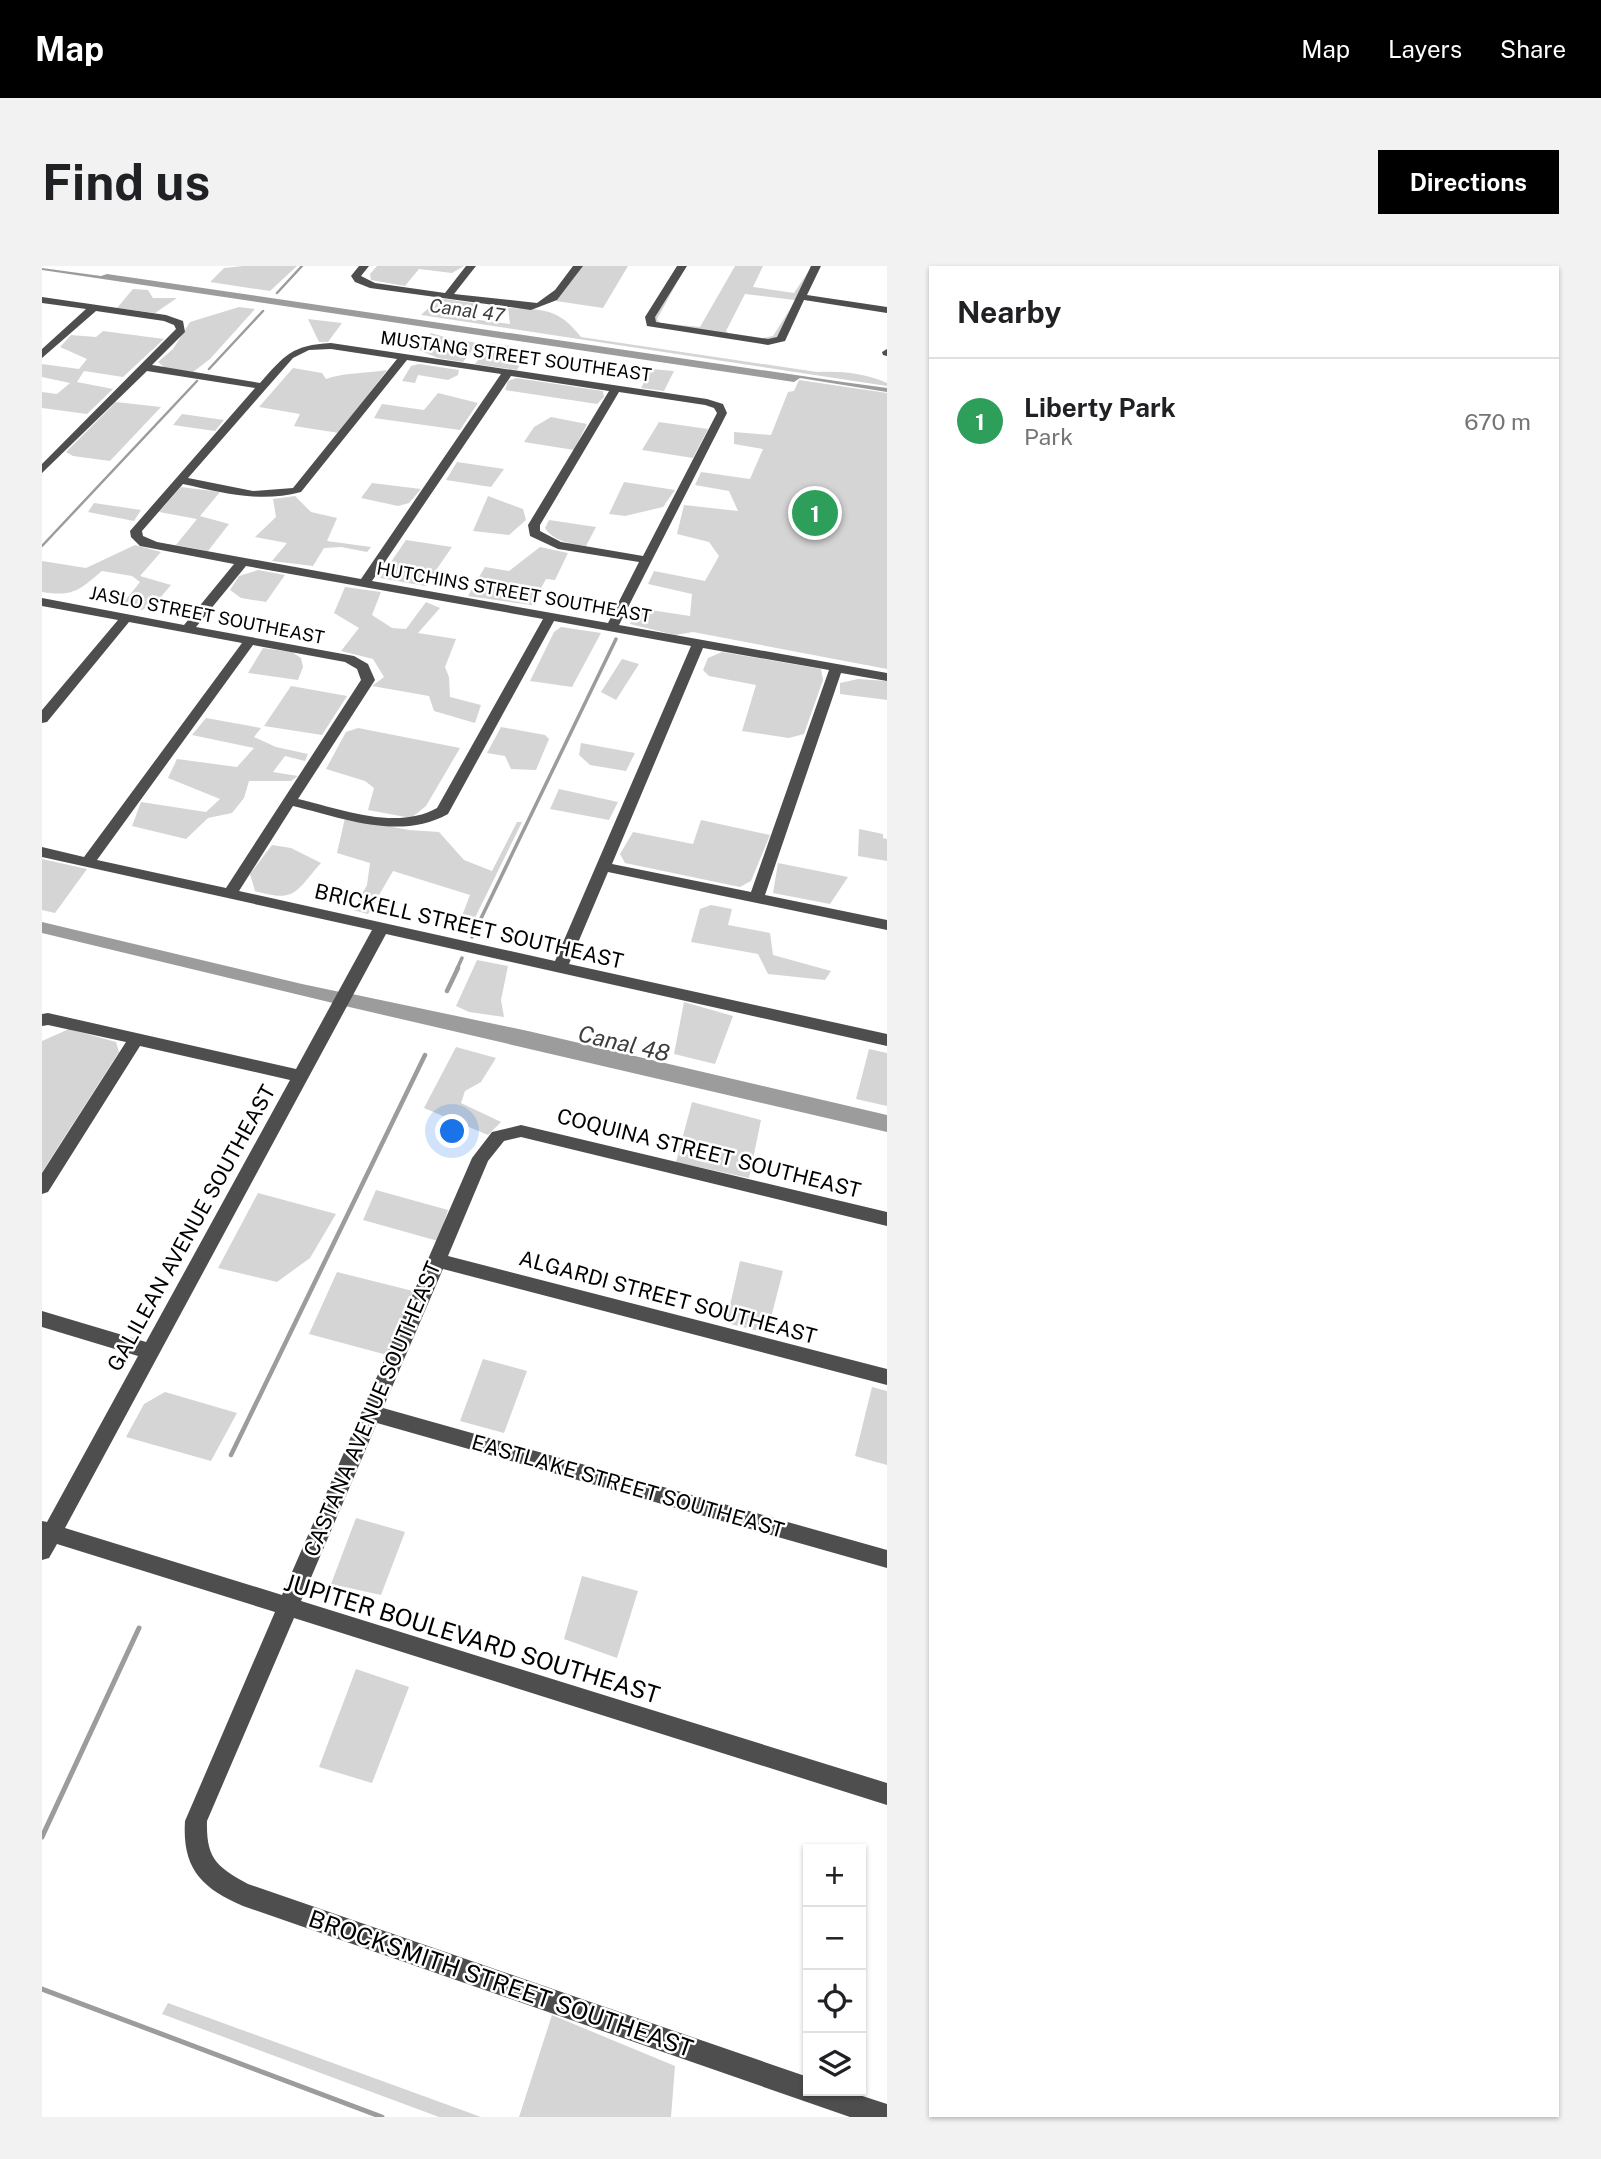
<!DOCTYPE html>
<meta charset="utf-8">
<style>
:root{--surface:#fff;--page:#f2f2f2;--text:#202124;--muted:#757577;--line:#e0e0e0;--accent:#000}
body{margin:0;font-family:"Public Sans",sans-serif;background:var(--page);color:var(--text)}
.controls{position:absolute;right:21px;bottom:21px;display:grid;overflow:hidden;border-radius:0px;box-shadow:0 2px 5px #0004}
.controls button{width:63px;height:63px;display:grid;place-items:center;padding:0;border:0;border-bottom:2px solid var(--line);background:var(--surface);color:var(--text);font:35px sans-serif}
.you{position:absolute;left:411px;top:866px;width:24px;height:24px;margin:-18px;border:5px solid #fff;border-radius:50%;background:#1a73e8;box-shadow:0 0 0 10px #1a73e833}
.badge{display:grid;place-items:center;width:46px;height:46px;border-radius:50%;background:var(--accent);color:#fff;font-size:23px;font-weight:700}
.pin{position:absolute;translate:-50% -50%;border:4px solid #fff;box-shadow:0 2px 7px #0006}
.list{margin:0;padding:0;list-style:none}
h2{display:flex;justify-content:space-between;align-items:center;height:91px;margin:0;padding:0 28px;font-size:30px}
h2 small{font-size:23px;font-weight:400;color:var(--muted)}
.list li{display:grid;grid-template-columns:46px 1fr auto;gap:21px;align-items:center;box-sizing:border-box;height:126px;padding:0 28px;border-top:2px solid var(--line)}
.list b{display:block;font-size:26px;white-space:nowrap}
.list p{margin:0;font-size:23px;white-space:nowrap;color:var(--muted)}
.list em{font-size:23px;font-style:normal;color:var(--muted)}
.icon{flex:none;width:38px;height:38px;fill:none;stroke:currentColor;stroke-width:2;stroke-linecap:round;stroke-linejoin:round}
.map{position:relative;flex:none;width:845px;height:1851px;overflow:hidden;border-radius:0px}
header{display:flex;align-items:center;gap:42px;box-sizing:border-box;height:98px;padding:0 35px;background:var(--accent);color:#fff}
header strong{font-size:33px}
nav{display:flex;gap:38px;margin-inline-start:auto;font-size:24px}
.intro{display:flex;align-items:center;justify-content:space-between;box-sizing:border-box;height:168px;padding:0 42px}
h1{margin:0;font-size:49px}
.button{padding:18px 32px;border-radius:0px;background:var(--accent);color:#fff;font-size:24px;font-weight:700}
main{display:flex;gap:42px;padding:0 42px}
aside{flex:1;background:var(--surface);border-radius:0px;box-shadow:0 2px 5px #0004}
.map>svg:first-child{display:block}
.green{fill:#d5d5d5}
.water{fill:#9c9c9c}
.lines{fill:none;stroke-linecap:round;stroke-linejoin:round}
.stream-far3{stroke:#9c9c9c;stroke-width:2.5}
.stream-far2{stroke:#9c9c9c;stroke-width:3.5}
.stream-far1{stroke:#9c9c9c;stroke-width:4.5}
.stream{stroke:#9c9c9c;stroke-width:5}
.minor{fill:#4e4e4e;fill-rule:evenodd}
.labels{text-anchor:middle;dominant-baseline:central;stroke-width:5;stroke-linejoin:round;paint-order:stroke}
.far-street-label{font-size:18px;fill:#000;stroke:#fff}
.far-water-label{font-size:19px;font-style:italic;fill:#3d3d3d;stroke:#fff}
.street-label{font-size:21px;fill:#000;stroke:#fff}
.water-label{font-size:23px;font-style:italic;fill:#3d3d3d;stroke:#fff}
.near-street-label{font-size:24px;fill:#000;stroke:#fff}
</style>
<header>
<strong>Map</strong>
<nav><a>Map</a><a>Layers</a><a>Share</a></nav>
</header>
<div class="intro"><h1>Find us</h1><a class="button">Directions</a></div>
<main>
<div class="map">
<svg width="845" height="1851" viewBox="0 0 845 1851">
<rect width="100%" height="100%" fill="#fff"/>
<!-- green -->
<path class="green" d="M 201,0 L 255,0 L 228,25 L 168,16 L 182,2 Z
M 335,0 L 422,0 L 410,7 L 377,3 L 363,20 L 329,14 L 328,8 Z
M 540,0 L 586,0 L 561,42 L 514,35 Z
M 644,0 L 615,53 L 618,57 L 658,61 L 693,0 L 721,0 L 711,21 L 752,27 L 770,0 L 753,34 L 703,28 L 684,65 L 686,67 L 721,72 L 731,70 L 750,40 L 735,71 L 725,74 L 613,57 L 612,51 Z
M 91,23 L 106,24 L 111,32 L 135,32 L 113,47 L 75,42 Z
M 397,32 L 437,38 L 430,53 L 468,58 L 466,42 C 502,44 515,41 539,71 L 775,106 C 800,105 823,107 845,117 L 845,120 L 379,49 Z
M 197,41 L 213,43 L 168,93 L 151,106 L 123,102 L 116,96 L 131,83 L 148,56 Z
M 266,53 L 300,57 L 286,76 L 277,76 Z
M 61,65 L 122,73 L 81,111 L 42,105 L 35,116 L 71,123 L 45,148 L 0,142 L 0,126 L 15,128 L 28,117 L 0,111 L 0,98 L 37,103 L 45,93 L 18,81 L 29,69 L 54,71 Z
M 389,67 L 406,72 L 411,78 L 419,74 L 435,77 L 421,96 L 396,92 L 377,84 Z
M 449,77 L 486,83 L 475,104 L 433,98 Z
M 377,98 L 417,104 L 416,109 L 406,114 L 376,109 L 373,117 L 360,115 L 369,100 Z
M 251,102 L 280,107 L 284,113 C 299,107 328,107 345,104 L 297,167 L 252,160 L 258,148 L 217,141 Z
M 609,103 L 632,105 L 622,125 L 599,122 Z
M 474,112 L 561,125 L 562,131 L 555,138 L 463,124 L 466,115 Z
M 757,114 L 845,127 L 845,403 L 651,366 L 633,369 L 588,358 L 595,342 L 648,350 L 650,328 L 606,318 L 612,305 L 663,315 L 677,290 L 667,276 L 635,268 L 642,239 L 696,245 L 687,225 L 653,219 L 659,206 L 708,213 L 721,183 L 692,178 L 692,166 L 729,169 L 746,126 L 752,125 Z
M 396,127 L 436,137 L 418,164 L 332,152 L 340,138 L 382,144 Z
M 74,136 L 119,141 L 68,195 L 31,190 L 24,186 Z
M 140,148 L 182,154 L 173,165 L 131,159 Z
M 509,151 L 545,158 L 532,184 L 482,176 L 492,161 Z
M 617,156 L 666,163 L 651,192 L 600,184 Z
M 415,196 L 462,203 L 449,221 L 404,214 Z
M 582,216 L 633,224 L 621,241 L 583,250 L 567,248 Z
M 330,217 L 379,223 L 367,237 L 356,240 L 319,232 Z
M 139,221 L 178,226 L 158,250 L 187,258 L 166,285 L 134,279 L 155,253 L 117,246 Z
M 253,230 L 269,246 L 295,252 L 285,275 L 329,281 L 325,286 L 299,281 L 282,282 L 271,300 L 230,295 L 245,277 L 213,271 L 234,251 L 231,233 Z
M 446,230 L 481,243 L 484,254 L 467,269 L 431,265 Z
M 52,237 L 99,244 L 92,255 L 46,246 Z
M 507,254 L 554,261 L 544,280 C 529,278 511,275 503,262 Z
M 364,274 L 410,281 L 383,320 L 338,312 Z
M 93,279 L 119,286 L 98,310 L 129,319 L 118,332 L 100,344 L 78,341 L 98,316 L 90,310 L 60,305 C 37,324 32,331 0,326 L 0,295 L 44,302 Z
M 498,281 L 526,287 L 513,314 L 504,313 L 490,339 L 426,330 L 443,301 L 467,305 Z
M 216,304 L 243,309 L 224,336 L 199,332 L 188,324 L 197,310 Z
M 303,321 L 339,326 L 330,349 L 350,362 L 364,363 L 384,336 L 398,342 L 376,367 L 414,373 L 403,401 L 407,411 L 408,431 L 439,439 L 433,457 L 392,445 L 387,430 L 330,420 L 342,411 L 331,393 L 299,385 L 317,362 L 292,347 Z
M 519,361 L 559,367 L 530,421 L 488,415 L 512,366 Z
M 221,382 L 250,386 L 259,392 L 261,401 L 256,414 L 206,407 Z
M 680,386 L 779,403 L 781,414 L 762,468 L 747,472 L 700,465 L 714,419 L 667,410 L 661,404 L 666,392 Z
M 580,393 L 597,398 L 574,434 L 559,426 Z
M 816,413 L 845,415 L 845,434 L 798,428 L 798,417 Z
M 249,420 L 305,430 L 280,469 L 222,460 Z
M 164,452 L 219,462 L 212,471 L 234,481 L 266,488 L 263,495 L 243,490 L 231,506 L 256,510 L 249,515 L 207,515 L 202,532 L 190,547 L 166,552 L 144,573 L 90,560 L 99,536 L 164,546 L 178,533 L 126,512 L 135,493 L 195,501 L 212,482 L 150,469 Z
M 459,461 L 503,469 L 507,473 L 494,504 L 469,503 L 463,490 L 445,487 Z
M 316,462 L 418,482 L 384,540 L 369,552 L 326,544 L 332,522 L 323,515 L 284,503 L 304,466 Z
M 539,477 L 593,487 L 584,505 L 548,499 L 537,489 Z
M 517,523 L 576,536 L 567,554 L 508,543 Z
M 303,552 L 367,564 L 397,566 L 422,594 L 450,605 L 475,556 L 480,556 L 427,664 L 415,663 L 428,629 L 351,605 L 326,648 L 311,644 L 325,619 L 328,597 L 295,587 Z
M 659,554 L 728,569 L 709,615 L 698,621 L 583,597 L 578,588 L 591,566 L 651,578 Z
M 817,563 L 841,568 L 841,572 L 845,573 L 845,595 L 816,590 Z
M 230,579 L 249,582 L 279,597 C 253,626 254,637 213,625 L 208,608 Z
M 0,593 L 45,603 L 13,647 L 0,644 Z
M 736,597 L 806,611 L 788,638 L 731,627 Z
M 669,639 L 690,643 L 686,659 L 728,667 L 731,689 L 789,705 L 783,714 L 726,708 L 716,688 L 649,676 L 658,643 Z
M 435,694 L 466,700 L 459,734 L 462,751 L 427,746 L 414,740 Z
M 642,736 L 691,750 L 673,798 L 632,788 Z
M 27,763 L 74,776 L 77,786 L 0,906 L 0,775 Z
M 414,781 L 454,792 L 439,816 L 423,825 L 419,837 L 459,856 L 446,869 L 382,842 Z
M 827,783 L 845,787 L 845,840 L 814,833 Z
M 650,836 L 719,854 L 707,912 L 634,896 Z
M 334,924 L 406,944 L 396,975 L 321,954 Z
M 216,927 L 294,948 L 268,992 L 235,1016 L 176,1002 Z
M 698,995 L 741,1005 L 725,1067 L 684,1057 Z
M 295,1006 L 371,1025 L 345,1089 L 267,1068 Z
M 441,1093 L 485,1105 L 462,1167 L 418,1155 Z
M 830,1121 L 845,1125 L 845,1199 L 813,1190 Z
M 123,1126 L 195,1147 L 169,1195 L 84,1171 L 102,1138 Z
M 314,1252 L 363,1266 L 339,1329 L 289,1318 Z
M 540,1310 L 596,1325 L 575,1392 L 522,1373 Z
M 314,1403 L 367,1421 L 330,1517 L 277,1501 Z
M 126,1737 L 439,1851 L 397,1851 L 120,1748 Z
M 510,1749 L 633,1800 L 629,1851 L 477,1851 Z"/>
<!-- water -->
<path class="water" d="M 0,2 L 59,10 L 65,8 L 801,116 L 845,122 L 845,126 L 758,112 L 752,116 L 0,4 Z
M 0,656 L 260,718 L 298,726 L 291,737 L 0,667 Z
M 310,728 L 486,765 L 845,849 L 845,866 L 303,740 Z"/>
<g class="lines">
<!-- stream-far3 -->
<path class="stream-far3" d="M 235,27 L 260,0
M 167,103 L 221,45
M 0,280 L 155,115"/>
<!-- stream-far2 -->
<path class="stream-far2" d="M 430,671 L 574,373
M 415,703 L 420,692"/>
<!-- stream-far1 -->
<path class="stream-far1" d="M 405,725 L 416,702
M 189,1189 L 383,789"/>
<!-- stream -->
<path class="stream" d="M 0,1571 L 97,1362
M 0,1723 L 340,1851"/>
<!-- minor -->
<path class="minor" d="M 317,0 L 327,0 L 319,10 L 333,17 L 403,27 L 424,0 L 434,0 L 412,28 L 495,37 L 513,24 L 531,0 L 541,0 L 515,34 L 489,44 L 328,22 L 313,16 L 309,10 Z
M 635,0 L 645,0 L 613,51 L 614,56 L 726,73 L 735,71 L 769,0 L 779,0 L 765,29 L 845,41 L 845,47 L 762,34 L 743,75 L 726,79 L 605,60 L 603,51 Z
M 0,31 L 124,49 L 141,55 L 143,66 L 110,99 L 218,117 C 243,89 250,79 289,77 L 665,133 L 681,138 L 685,147 L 577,359 L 845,407 L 845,415 L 799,407 L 723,629 L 845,654 L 845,664 L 566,606 L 527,698 L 845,768 L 845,780 L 344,668 L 23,1262 L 240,1329 L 430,892 L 450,866 L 479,859 L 845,946 L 845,960 L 479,871 L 462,875 L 446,895 L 406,990 L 845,1103 L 845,1119 L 401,1003 L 341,1142 L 845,1284 L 845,1302 L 335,1157 L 259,1335 L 845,1517 L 845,1539 L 252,1352 L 165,1555 C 164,1593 175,1601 206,1618 L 766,1811 L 766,1825 L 805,1825 L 845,1838 L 845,1851 L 808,1851 L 201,1640 C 159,1622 140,1602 143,1555 L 233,1346 L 15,1278 L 7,1292 L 0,1294 L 0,1255 L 5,1256 L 96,1090 L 0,1061 L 0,1045 L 104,1076 L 248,814 L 98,780 L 6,926 L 0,928 L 0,907 L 84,776 L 6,759 L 0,760 L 0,748 L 6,747 L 254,803 L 330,664 L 0,591 L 0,581 L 42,591 L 200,377 L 87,356 L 5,456 L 0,457 L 0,444 L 76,354 L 0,340 L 0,332 L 142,359 L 192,298 L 98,280 L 89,271 L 88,265 L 213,122 L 105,105 L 0,207 L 0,198 L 134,63 L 132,59 L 122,55 L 54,45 L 0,92 L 0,83 L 44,43 L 0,37 ZM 289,83 L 355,93 L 251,222 L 211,225 L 146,212 L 251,92 L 267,84 ZM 365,94 L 459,108 L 319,313 L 115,276 L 101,270 L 100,265 L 141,218 C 182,227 218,237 259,226 ZM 469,110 L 567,125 L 486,259 L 488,270 L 516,283 L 597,296 L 566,357 L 330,315 ZM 577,126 L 663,139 L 672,142 L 675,147 L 601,290 L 519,276 L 498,265 L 498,259 ZM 204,300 L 501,353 L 395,542 C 354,565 299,543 256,533 L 333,414 L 326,398 L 312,390 L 154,361 ZM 512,355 L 649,380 L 513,695 L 197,625 L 251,540 C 301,552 358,575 406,548 ZM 211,379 L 303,396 L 315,403 L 319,414 L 184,622 L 55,594 ZM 661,382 L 787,404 L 709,626 L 570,598 Z
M 845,83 L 845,90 L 841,89 L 840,86 Z"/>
</g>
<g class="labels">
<!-- far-street labels -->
<g class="far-street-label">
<text transform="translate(474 90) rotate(8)">MUSTANG STREET SOUTHEAST</text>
<text transform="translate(472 326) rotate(10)">HUTCHINS STREET SOUTHEAST</text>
<text transform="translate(165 349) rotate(11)">JASLO STREET SOUTHEAST</text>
</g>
<!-- far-water labels -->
<g class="far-water-label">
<text transform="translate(425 44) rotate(8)">Canal 47</text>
</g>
<!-- street labels -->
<g class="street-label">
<text transform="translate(427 660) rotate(13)">BRICKELL STREET SOUTHEAST</text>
<text transform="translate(667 887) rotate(14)">COQUINA STREET SOUTHEAST</text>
<text transform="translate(149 962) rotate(-61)">GALILEAN AVENUE SOUTHEAST</text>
<text transform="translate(626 1031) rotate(15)">ALGARDI STREET SOUTHEAST</text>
<text transform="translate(330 1143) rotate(-67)">CASTANA AVENUE SOUTHEAST</text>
<text transform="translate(586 1220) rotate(16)">EASTLAKE STREET SOUTHEAST</text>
</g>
<!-- water labels -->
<g class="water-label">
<text transform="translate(582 777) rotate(13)">Canal 48</text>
</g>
<!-- near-street labels -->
<g class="near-street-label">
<text transform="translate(430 1372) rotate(17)">JUPITER BOULEVARD SOUTHEAST</text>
<text transform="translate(459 1717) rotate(19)">BROCKSMITH STREET SOUTHEAST</text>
</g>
</g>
</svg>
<div class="controls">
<button>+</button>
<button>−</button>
<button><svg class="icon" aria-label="locate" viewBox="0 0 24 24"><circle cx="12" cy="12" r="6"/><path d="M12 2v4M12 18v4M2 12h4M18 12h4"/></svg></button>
<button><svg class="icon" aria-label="layers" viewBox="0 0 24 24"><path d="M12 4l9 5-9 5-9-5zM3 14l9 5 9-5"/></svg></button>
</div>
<div class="you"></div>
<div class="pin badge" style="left:773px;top:247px;background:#2e9e5b">1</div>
</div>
<aside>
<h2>Nearby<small></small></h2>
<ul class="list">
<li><span class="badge" style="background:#2e9e5b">1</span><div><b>Liberty Park</b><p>Park</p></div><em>670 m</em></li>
</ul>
</aside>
</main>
